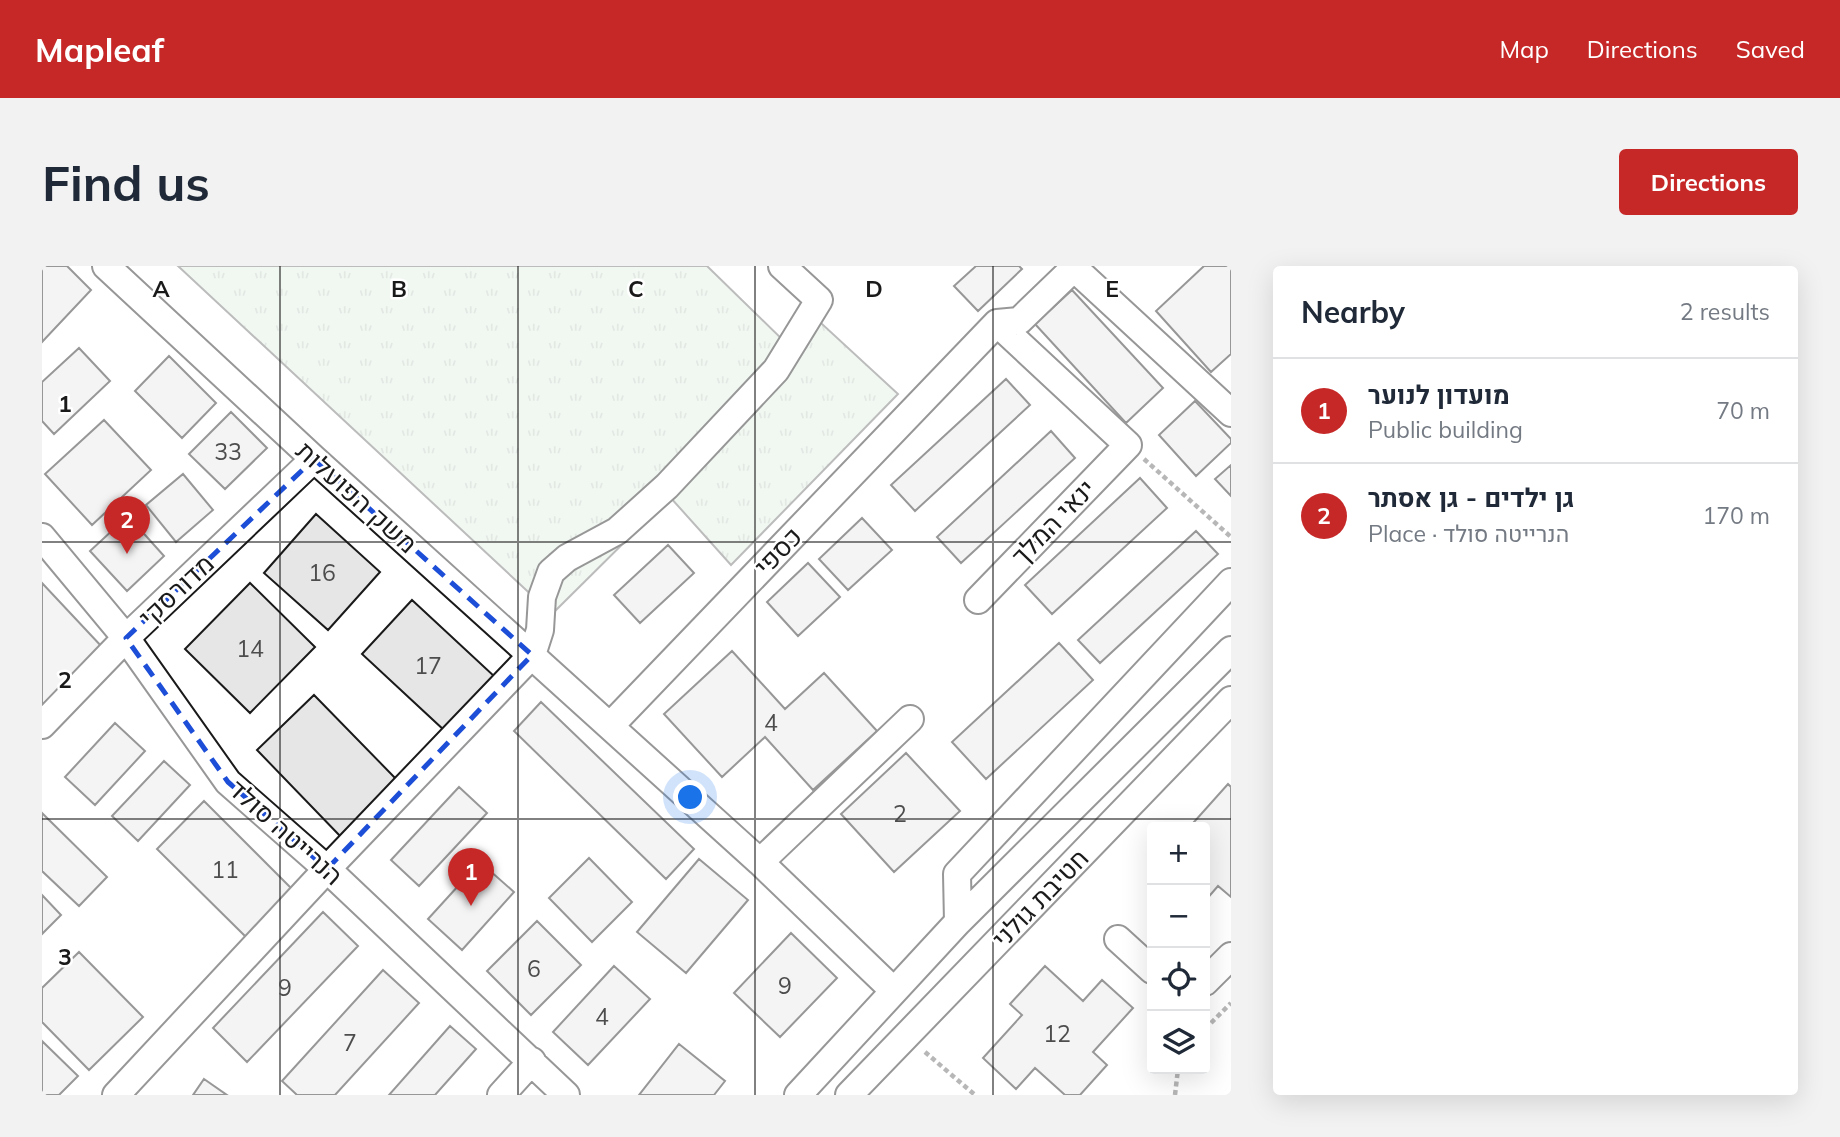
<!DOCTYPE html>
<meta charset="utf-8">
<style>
:root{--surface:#fff;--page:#f2f2f3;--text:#1f2937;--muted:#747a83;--line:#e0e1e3;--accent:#c62828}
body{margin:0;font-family:Mulish,Heebo,sans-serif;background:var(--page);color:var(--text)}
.controls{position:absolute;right:21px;bottom:21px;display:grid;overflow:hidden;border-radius:7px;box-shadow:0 7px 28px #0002}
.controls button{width:63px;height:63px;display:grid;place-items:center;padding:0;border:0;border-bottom:2px solid var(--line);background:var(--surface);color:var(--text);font:35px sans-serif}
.you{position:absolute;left:649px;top:532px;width:24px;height:24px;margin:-18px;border:5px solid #fff;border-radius:50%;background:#1a73e8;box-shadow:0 0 0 10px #1a73e833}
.badge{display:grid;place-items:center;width:46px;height:46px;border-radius:50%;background:var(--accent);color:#fff;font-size:23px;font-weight:700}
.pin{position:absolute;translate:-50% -58px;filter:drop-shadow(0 2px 4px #0008)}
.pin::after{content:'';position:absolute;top:37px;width:24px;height:21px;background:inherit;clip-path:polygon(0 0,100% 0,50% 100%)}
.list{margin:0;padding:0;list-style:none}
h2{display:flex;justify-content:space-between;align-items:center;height:91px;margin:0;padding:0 28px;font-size:30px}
h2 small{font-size:23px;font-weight:400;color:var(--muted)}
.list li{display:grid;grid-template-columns:46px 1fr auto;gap:21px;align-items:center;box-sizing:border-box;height:105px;padding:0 28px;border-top:2px solid var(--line)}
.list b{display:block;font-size:26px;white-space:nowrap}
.list p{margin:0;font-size:23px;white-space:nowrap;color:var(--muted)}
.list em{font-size:23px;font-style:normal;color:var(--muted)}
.icon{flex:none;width:38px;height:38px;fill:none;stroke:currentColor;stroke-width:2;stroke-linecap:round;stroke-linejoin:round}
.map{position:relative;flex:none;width:1189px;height:829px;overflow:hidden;border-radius:7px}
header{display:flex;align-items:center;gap:42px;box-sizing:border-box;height:98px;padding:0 35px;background:var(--accent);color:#fff}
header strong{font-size:33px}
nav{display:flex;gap:38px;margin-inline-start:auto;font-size:24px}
.intro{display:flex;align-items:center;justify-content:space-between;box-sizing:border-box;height:168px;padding:0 42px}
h1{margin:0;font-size:49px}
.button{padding:18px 32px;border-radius:7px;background:var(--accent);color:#fff;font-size:24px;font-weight:700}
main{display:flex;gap:42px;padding:0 42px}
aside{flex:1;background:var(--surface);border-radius:7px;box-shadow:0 7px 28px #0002}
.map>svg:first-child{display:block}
.grass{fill:url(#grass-tufts);stroke:#6a6a6a;stroke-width:2}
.building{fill:#e6e6e6;stroke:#1a1a1a;stroke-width:2}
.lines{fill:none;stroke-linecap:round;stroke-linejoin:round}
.minor-casing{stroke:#1a1a1a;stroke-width:30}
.path{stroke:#5f5f5f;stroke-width:4.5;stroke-dasharray:5 3.5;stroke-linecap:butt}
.minor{stroke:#fff;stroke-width:26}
.marked{fill:none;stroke:#1d4ed8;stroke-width:5;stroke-dasharray:14 9;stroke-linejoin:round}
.grid{fill:none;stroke:#1a1a1a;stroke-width:2;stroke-opacity:0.55}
.labels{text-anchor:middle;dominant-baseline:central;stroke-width:5;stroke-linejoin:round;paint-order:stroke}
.number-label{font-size:23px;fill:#4d4d4d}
.street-label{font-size:26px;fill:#1a1a1a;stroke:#fff}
.grid-label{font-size:23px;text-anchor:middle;font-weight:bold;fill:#1a1a1a;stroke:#fff;stroke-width:5;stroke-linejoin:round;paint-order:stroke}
</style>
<header>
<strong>Mapleaf</strong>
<nav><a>Map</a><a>Directions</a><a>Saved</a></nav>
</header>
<div class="intro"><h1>Find us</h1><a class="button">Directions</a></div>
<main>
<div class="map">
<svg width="1189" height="829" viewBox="0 0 1189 829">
<defs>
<pattern id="grass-tufts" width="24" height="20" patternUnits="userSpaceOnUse" patternTransform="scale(1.75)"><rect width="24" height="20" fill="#e0efe3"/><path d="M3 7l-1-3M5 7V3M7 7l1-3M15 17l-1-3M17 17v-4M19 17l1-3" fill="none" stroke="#c0ccc2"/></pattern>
</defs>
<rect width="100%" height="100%" fill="#fff"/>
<!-- grass -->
<path class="grass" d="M 136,0 L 665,0 L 750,83 L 779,57 L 856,128 L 689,299 L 628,231 L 510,348 Z"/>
<!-- building -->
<path class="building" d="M 0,0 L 25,0 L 49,24 L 0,76 Z
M 934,0 L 977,0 L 980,3 L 936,45 L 912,20 Z
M 1162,0 L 1189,0 L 1189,88 L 1169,106 L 1114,45 Z
M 1030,24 L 1121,122 L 1084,157 L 993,58 Z
M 37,82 L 68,115 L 12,168 L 0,155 L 0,116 Z
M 127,90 L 174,137 L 140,172 L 93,125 Z
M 964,113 L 988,139 L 873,245 L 849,219 Z
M 1153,135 L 1189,173 L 1189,177 L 1154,210 L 1117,169 Z
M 189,146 L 225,182 L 183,223 L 147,188 Z
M 62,154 L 109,204 L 50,259 L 3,208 Z
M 1009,165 L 1033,192 L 919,297 L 895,271 Z
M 1189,199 L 1189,230 L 1173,213 Z
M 141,208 L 171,244 L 134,276 L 104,239 Z
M 1098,212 L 1125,242 L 1010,348 L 983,319 Z
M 274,248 L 338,306 L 286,364 L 222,307 Z
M 86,250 L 122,290 L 85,325 L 48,285 Z
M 820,252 L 850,284 L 806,324 L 777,293 Z
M 1154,265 L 1176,288 L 1058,397 L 1036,374 Z
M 626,279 L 652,307 L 598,357 L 572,329 Z
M 766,297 L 798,331 L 756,370 L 725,336 Z
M 0,317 L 61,382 L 0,439 Z
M 208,317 L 273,381 L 208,447 L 143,383 Z
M 370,334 L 453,411 L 403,465 L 320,388 Z
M 1017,377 L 1051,414 L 944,513 L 910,476 Z
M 690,385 L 743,443 L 782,407 L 835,465 L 771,524 L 723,471 L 680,511 L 622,448 Z
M 272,429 L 357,516 L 300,572 L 215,484 Z
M 499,436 L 652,583 L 624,613 L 472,465 Z
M 73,457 L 103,485 L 53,539 L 23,511 Z
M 864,487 L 918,545 L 852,606 L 799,548 Z
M 122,495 L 148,519 L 96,575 L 70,550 Z
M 1186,518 L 1189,521 L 1189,631 L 1176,620 L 1163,635 L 1163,561 L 1157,561 L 1152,556 Z
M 417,521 L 445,547 L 377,620 L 349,594 Z
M 162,535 L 251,624 L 204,671 L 115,583 Z
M 0,547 L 65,611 L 37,640 L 0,605 Z
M 547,592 L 590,636 L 550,676 L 507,632 Z
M 657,593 L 706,634 L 644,707 L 595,666 Z
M 438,596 L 472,626 L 420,684 L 386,653 Z
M 0,629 L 19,649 L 0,668 Z
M 281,646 L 316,680 L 205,796 L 171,762 Z
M 495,655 L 539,699 L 489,749 L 445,705 Z
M 749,667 L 795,712 L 738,771 L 692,727 Z
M 37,686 L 101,751 L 47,804 L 0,756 L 0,722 Z
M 572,700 L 608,733 L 546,799 L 511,766 Z
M 1003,700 L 1041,735 L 1060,714 L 1091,742 L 1051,786 L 1065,799 L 1038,829 L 1023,829 L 993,802 L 974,823 L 941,792 L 980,749 L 968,738 Z
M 341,704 L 377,737 L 293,829 L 255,829 L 240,815 Z
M 408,760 L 434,783 L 393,829 L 347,829 Z
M 0,775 L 36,810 L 17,829 L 0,829 Z
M 637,778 L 683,815 L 672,829 L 597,829 Z
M 162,813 L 185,829 L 151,829 Z"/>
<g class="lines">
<!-- minor casing -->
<g class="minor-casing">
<path id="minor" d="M 64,0 L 272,193 L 718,596 L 852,725
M 0,271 L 84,372 L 186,516 L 285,603 L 524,829
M 936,334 L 1086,179 L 955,57
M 0,459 L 84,372 L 272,193
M 569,459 L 955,57 L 977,55 L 1032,2 L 1189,147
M 718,596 L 868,453
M 916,656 L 915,608 L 1189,316
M 1076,673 L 1110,704
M 1163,716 L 1189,690
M 74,829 L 285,603 L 490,389 L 498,364 L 500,331 L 509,306 L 525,292 L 575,265 L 625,220 L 734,104 L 777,34 L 740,0
M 459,829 L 490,795
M 756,829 L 916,656 L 1189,384
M 807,829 L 1189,434"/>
</g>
<!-- path -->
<path class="path" d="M 1102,193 L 1189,271
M 1163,763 L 1189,737
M 883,786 L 933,829
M 1133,829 L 1136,803"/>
<!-- minor -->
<use href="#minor" class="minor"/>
</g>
<!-- marked area -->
<path d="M0 0H1189V829H0ZM 272,193 L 490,389 L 285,603 L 186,516 L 84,372 Z" fill="#fff" fill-opacity=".55" fill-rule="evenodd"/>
<path class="marked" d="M 272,193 L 490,389 L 285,603 L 186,516 L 84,372 Z"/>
<!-- grid -->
<path class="grid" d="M 238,0 L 238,829M 476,0 L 476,829M 713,0 L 713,829M 951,0 L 951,829M 0,276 L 1189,276M 0,553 L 1189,553"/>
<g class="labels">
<!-- number labels -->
<g class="number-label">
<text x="186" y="185">33</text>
<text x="280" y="306">16</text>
<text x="208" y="382">14</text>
<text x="386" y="399">17</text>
<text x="729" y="456">4</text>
<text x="858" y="547">2</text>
<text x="183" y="603">11</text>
<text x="492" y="702">6</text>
<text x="743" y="719">9</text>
<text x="243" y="721">9</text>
<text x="560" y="750">4</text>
<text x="1015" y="767">12</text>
<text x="308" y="776">7</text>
</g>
<!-- street labels -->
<g class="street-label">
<text transform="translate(315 231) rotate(42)">משק הפועלות</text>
<text transform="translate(1011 256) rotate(-46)">ינאי המלך</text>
<text transform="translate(736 285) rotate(-46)">כספי</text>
<text transform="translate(134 324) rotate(-43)">מדורסקי</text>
<text transform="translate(244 566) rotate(42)">הנרייטה סולד</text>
<text transform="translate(998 632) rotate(-46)">חטיבת גולני</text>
</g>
</g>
<g class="grid-label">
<text x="119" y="31">A</text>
<text x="357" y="31">B</text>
<text x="594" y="31">C</text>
<text x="832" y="31">D</text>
<text x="1070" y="31">E</text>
<text x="23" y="146">1</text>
<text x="23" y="422">2</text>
<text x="23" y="699">3</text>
</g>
</svg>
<div class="controls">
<button>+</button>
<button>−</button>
<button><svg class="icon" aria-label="locate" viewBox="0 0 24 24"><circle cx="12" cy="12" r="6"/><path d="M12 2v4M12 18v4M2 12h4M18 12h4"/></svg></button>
<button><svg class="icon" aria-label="layers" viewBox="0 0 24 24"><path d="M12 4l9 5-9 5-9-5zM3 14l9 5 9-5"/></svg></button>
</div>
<div class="you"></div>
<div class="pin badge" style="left:429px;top:640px">1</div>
<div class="pin badge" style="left:85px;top:288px">2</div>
</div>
<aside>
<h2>Nearby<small>2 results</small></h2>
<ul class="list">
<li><span class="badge">1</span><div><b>מועדון לנוער</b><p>Public building</p></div><em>70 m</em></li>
<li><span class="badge">2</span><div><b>גן ילדים - גן אסתר</b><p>Place · הנרייטה סולד</p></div><em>170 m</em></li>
</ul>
</aside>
</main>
